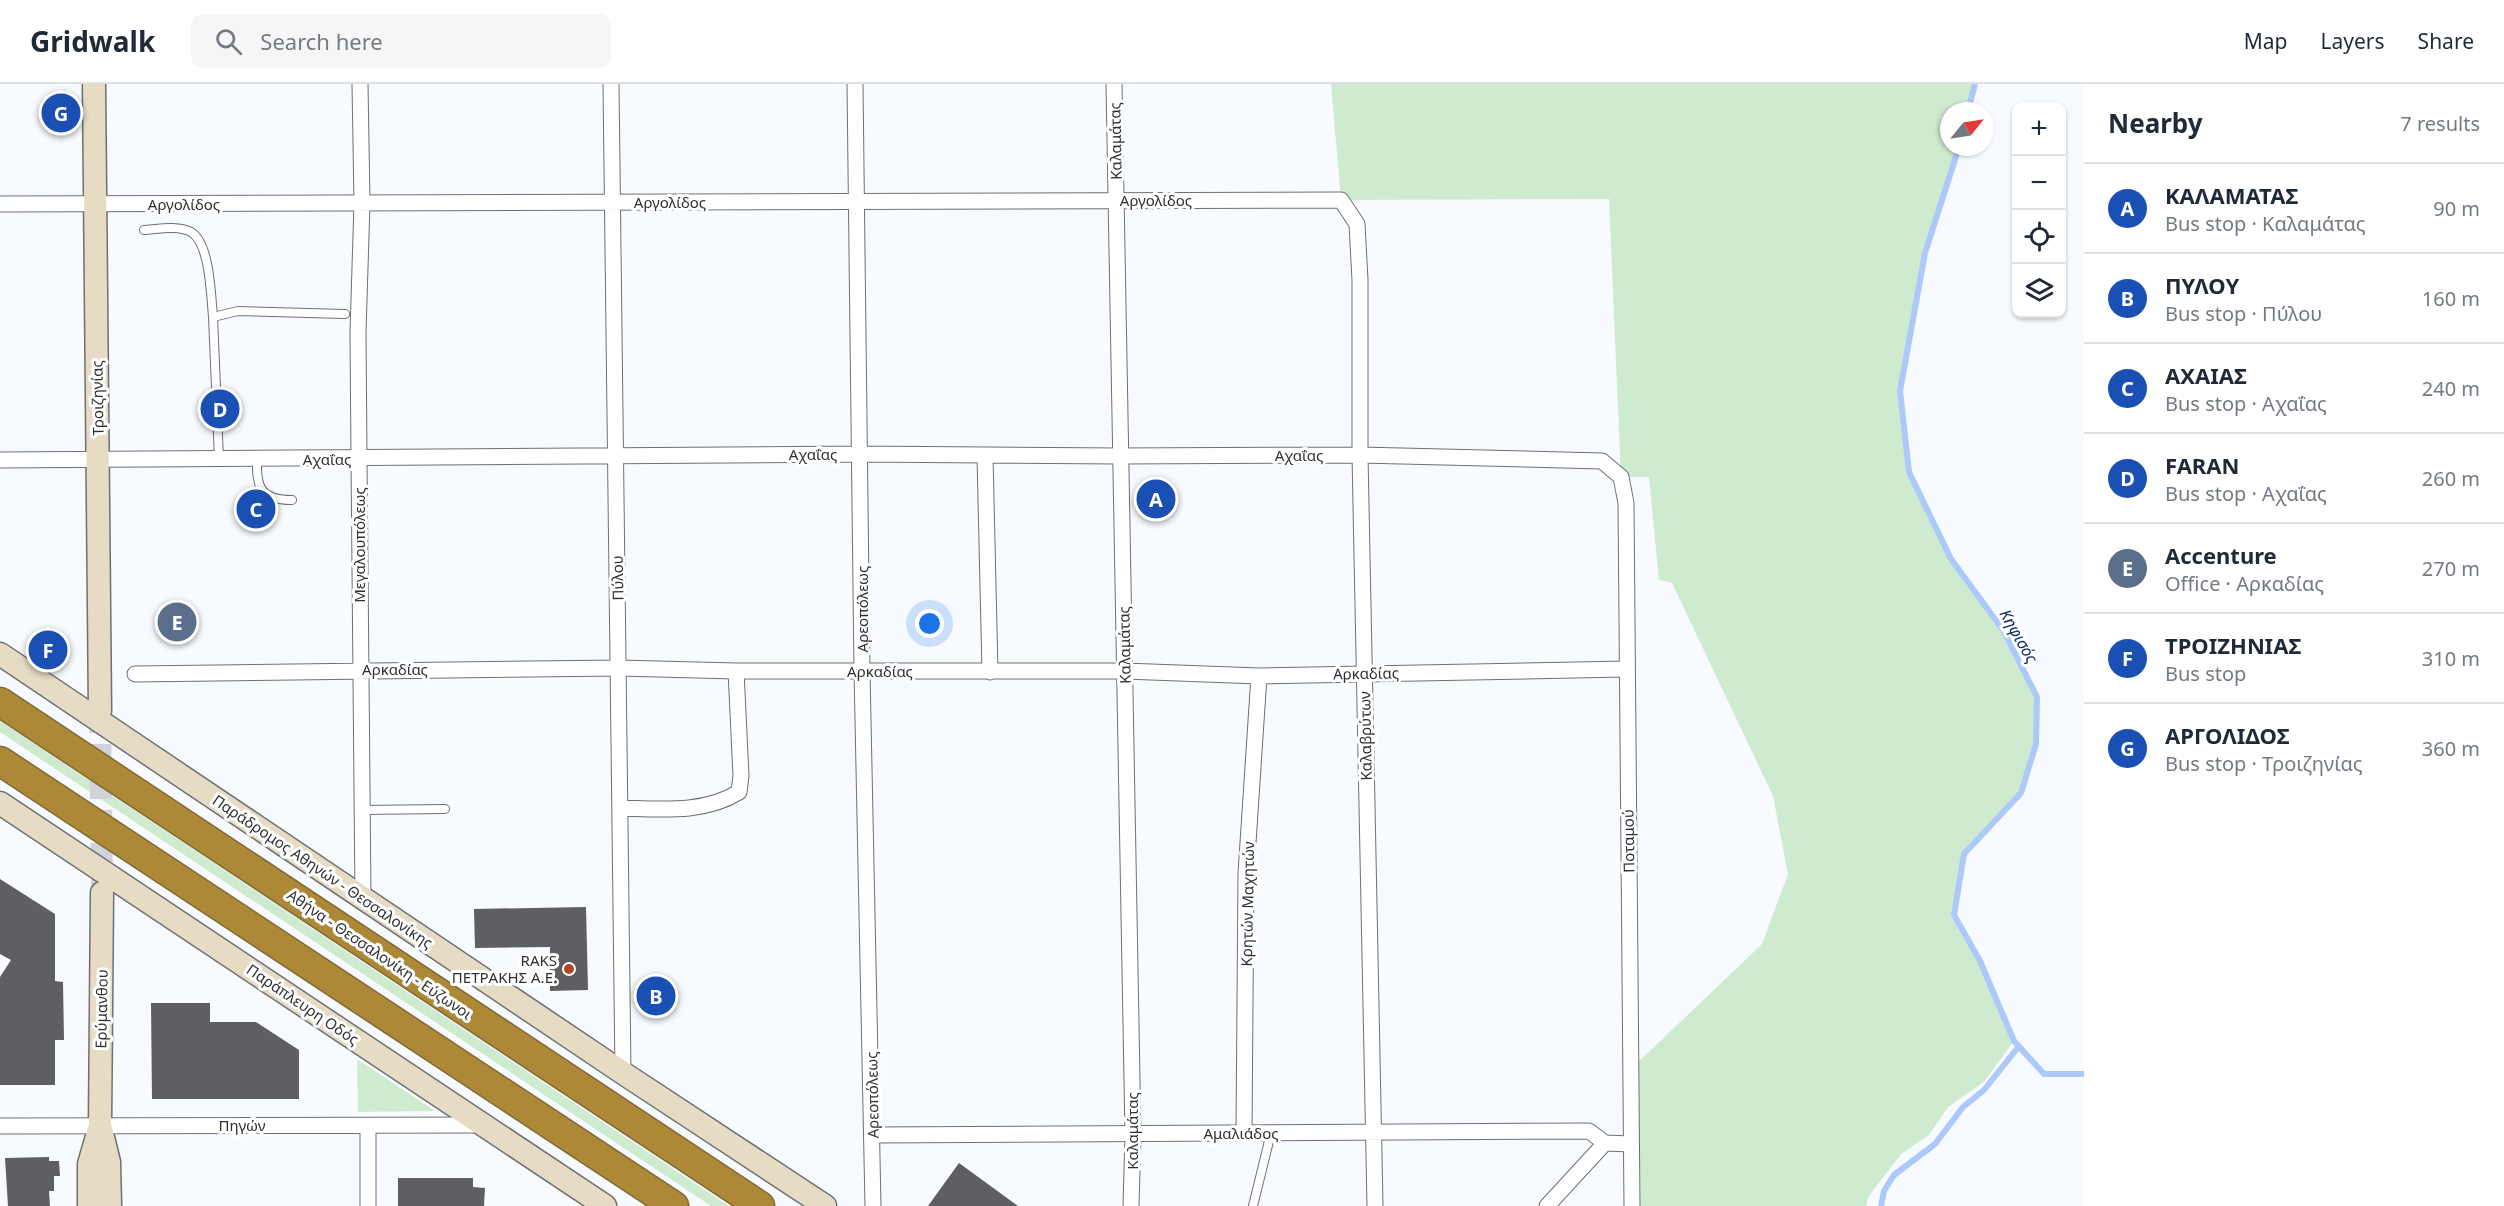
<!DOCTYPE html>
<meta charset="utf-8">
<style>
:root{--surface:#fff;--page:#f6f6f7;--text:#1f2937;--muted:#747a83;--line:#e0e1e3;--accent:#0f766e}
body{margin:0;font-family:"Noto Sans",sans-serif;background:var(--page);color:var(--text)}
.controls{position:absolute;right:18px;top:18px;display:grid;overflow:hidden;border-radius:12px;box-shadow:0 2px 4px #0004}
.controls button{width:54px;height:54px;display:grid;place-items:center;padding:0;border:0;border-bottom:2px solid var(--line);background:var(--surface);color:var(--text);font:30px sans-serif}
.compass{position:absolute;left:1940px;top:18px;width:54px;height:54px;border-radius:50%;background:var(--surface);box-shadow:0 2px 4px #0004;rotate:60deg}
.you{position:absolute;left:930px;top:540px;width:21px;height:21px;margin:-15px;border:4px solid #fff;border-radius:50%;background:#1a73e8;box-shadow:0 0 0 9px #1a73e833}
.badge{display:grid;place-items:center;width:39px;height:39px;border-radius:50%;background:var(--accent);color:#fff;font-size:20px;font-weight:700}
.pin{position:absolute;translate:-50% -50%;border:3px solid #fff;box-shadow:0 2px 6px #0006}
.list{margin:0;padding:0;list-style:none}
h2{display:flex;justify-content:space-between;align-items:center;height:78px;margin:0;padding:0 24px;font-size:26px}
h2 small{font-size:20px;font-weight:400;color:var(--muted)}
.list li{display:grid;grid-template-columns:39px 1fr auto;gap:18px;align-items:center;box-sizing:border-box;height:90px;padding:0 24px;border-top:2px solid var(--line)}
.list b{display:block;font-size:22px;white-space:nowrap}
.list p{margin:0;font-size:20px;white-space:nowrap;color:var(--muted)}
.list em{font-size:20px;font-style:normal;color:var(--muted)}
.icon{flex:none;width:33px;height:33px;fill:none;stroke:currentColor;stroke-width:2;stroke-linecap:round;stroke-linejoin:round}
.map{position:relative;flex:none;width:2084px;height:1122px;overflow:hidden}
header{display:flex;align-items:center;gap:36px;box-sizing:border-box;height:84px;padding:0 30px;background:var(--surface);border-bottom:2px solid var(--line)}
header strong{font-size:28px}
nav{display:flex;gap:33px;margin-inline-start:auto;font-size:21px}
.search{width:420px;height:54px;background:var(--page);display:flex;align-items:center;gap:15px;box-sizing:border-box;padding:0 21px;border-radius:12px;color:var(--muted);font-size:22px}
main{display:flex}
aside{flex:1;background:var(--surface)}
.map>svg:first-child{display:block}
.green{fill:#cfebcf}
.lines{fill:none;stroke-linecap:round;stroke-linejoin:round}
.stream{stroke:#adc9fb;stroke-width:6}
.building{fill:#5f5e63}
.secondary-tunnel{stroke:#cfd2d6;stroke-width:22;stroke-dasharray:22 11;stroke-linecap:butt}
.lane-casing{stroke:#6d7074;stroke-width:10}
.street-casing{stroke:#6d7074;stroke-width:17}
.secondary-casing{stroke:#6d7074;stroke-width:25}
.highway-casing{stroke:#816935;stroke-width:31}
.lane{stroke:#fff;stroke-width:8}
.street{stroke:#fff;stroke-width:15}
.secondary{stroke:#e6dbc3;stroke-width:22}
.highway{stroke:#ad8837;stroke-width:28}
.poi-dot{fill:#ac4520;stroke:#fff;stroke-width:2}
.labels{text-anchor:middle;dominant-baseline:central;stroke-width:6;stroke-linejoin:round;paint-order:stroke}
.street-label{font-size:15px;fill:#2f3032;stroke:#fff}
.poi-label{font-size:15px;fill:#2f3032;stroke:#fff;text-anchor:end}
.water-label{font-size:16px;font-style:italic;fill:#0f2b64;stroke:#fff}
</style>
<header>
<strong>Gridwalk</strong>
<div class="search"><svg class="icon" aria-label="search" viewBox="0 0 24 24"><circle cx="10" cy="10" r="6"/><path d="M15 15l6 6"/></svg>Search here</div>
<nav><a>Map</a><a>Layers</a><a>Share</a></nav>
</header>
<main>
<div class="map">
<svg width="2084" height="1122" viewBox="0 0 2084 1122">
<rect width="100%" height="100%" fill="#f7faff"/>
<!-- green -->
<path class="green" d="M 1331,0 L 1975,0 L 1968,27 L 1949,27 L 1949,63 L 1959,63 L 1925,169 L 1900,307 L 1909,388 L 1951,475 L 2003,546 L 2037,613 L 2036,660 L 2021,709 L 1964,770 L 1954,831 L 1980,877 L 2014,957 L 1984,998 L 1948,1023 L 1929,1051 L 1901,1070 L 1868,1113 L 1866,1122 L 1632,1122 L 1630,986 L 1762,860 L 1788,790 L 1773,712 L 1672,499 L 1659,496 L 1649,393 L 1621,393 L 1609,115 L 1341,116 Z
M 0,637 L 729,1122 L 711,1122 L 0,648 Z
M 357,975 L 435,1027 L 358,1028 Z"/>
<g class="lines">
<!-- stream -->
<path class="stream" d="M 1968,27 L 1975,0
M 1959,63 L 1925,169 L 1900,307 L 1909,388 L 1951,475 L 2003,546 L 2037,613 L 2036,660 L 2021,709 L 1964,770 L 1954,831 L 1980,877 L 2014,957 L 2044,990 L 2084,990
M 1881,1122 L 1884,1107 L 1894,1091 L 1935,1060 L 1963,1023 L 1984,1006 L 2019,962"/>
</g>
<!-- building -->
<path class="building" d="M 0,795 L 55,830 L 55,897 L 63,898 L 64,956 L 55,956 L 55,1001 L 0,1001 L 0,893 L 11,876 L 0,870 Z
M 586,823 L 588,906 L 550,907 L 550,863 L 475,864 L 474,825 Z
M 151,919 L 210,919 L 210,938 L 256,938 L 299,966 L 299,1015 L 152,1015 Z
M 49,1073 L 49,1077 L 59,1077 L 60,1092 L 54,1092 L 54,1107 L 49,1107 L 50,1122 L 8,1122 L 5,1074 Z
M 959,1079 L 1018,1122 L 928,1122 Z
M 398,1094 L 473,1094 L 473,1103 L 485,1104 L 484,1122 L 398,1122 Z"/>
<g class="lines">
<!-- secondary-tunnel -->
<path class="secondary-tunnel" d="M 100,627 L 102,804"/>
<!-- lane casing -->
<g class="lane-casing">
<path id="lane" d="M 144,146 C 158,145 178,141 191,148 C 210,159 211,212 213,233
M 219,375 L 213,233 L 238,227 L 345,230
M 257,375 C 256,403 260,416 292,416
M 362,726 L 445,725
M 1253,1122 L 1271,1049"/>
</g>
<!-- street casing -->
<g class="street-casing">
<path id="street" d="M 360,0 L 362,119 L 358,248 L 359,375 L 363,814
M 611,0 L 623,989
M 855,0 L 862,587 L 873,1122
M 1114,0 L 1133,1051 L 1131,1122
M 0,120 L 1341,116 L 1357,140 L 1360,196 L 1360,371 L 1375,1122
M 985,372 L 990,588
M 0,376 L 860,370 L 1119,372 L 1360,371 L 1602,377 L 1621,393 L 1626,419 L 1632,1122
M 135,590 L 618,584 L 736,587 L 1124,587 L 1259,592 L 1626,585
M 620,724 C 660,725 704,730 739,708 L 741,692 L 736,587
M 0,1042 L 484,1041
M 368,1042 L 368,1122
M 1244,1049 L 1246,789 L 1259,592
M 873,1051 L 1589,1047 L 1605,1059
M 1547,1122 L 1605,1059 L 1631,1060"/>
</g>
<!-- secondary casing -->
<g class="secondary-casing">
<path id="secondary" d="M 94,0 L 100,627
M 0,570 L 623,989 L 825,1122
M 0,719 L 605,1122
M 102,809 L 100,1041 L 109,1078 L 110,1122
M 89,1122 L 89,1080 L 100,1042"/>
</g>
<!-- highway casing -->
<g class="highway-casing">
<path id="highway" d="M 0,618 L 760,1122
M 0,677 L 674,1122"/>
</g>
<!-- lane -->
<use href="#lane" class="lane"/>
<!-- street -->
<use href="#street" class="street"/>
<!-- secondary -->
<use href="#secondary" class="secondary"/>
<!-- highway -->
<use href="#highway" class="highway"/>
</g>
<!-- markers -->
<circle class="poi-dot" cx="569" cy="885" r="6"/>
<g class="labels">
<!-- street labels -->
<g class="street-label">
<text transform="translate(1115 57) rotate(-91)">Καλαμάτας</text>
<text x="1156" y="116">Αργολίδος</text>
<text x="670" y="118">Αργολίδος</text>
<text x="184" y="120">Αργολίδος</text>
<text transform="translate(97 314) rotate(-91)">Τροιζηνίας</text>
<text x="813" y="370">Αχαΐας</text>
<text x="1299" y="371">Αχαΐας</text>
<text x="327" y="375">Αχαΐας</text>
<text transform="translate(359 461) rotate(-90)">Μεγαλουπόλεως</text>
<text transform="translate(617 494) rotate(-91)">Πύλου</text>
<text transform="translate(862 525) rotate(-90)">Αρεοπόλεως</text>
<text transform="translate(1124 561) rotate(-91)">Καλαμάτας</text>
<text x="395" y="585">Αρκαδίας</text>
<text x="880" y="587">Αρκαδίας</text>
<text transform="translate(1366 589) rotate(-1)">Αρκαδίας</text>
<text transform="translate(1365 652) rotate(-91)">Καλαβρύτων</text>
<text transform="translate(1628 757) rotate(-91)">Ποταμού</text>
<text transform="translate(323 787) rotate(34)">Παράδρομος Αθηνών - Θεσσαλονίκης</text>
<text transform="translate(1247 820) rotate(-89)">Κρητών Μαχητών</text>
<text transform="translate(380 870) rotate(34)">Αθήνα - Θεσσαλονίκη - Εύζωνοι</text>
<text transform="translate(303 920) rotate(34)">Παράπλευρη Οδός</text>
<text transform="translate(101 925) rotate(-89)">Ερύμανθου</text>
<text transform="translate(872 1011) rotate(-91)">Αρεοπόλεως</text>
<text x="242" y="1041">Πηγών</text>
<text transform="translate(1132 1047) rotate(-90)">Καλαμάτας</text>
<text x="1241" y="1049">Αμαλιάδος</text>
</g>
<!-- poi labels -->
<g class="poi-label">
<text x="557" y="876">RAKS<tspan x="557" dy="17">ΠΕΤΡΑΚΗΣ Α.Ε.</tspan></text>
</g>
<!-- water labels -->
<g class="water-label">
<text transform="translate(2019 552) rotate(60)">Κηφισός</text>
</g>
</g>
</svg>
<div class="controls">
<button>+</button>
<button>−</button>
<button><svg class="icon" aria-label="locate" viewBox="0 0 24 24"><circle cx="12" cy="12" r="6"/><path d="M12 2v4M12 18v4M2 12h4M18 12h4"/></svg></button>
<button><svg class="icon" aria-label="layers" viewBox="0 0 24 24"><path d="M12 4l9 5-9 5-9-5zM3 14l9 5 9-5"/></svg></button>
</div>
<svg class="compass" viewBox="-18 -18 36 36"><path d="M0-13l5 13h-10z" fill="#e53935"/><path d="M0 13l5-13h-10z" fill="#747a83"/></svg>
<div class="you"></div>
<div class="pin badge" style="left:1156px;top:415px;background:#1a4fb4">A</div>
<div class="pin badge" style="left:656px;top:912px;background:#1a4fb4">B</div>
<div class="pin badge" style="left:256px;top:425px;background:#1a4fb4">C</div>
<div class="pin badge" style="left:220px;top:325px;background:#1a4fb4">D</div>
<div class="pin badge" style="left:177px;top:538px;background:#5c6f8a">E</div>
<div class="pin badge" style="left:48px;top:566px;background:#1a4fb4">F</div>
<div class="pin badge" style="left:61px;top:29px;background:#1a4fb4">G</div>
</div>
<aside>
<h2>Nearby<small>7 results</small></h2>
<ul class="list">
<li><span class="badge" style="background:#1a4fb4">A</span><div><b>ΚΑΛΑΜΑΤΑΣ</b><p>Bus stop · Καλαμάτας</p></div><em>90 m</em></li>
<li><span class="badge" style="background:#1a4fb4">B</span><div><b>ΠΥΛΟΥ</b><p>Bus stop · Πύλου</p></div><em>160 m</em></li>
<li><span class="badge" style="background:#1a4fb4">C</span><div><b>AXAΙΑΣ</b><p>Bus stop · Αχαΐας</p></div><em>240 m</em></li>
<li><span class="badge" style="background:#1a4fb4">D</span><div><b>FARAN</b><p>Bus stop · Αχαΐας</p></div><em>260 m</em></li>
<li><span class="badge" style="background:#5c6f8a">E</span><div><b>Accenture</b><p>Office · Αρκαδίας</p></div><em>270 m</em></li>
<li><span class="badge" style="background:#1a4fb4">F</span><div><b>ΤΡΟΙΖΗΝΙΑΣ</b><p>Bus stop</p></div><em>310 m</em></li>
<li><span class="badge" style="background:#1a4fb4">G</span><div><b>ΑΡΓΟΛΙΔΟΣ</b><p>Bus stop · Τροιζηνίας</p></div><em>360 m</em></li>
</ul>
</aside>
</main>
